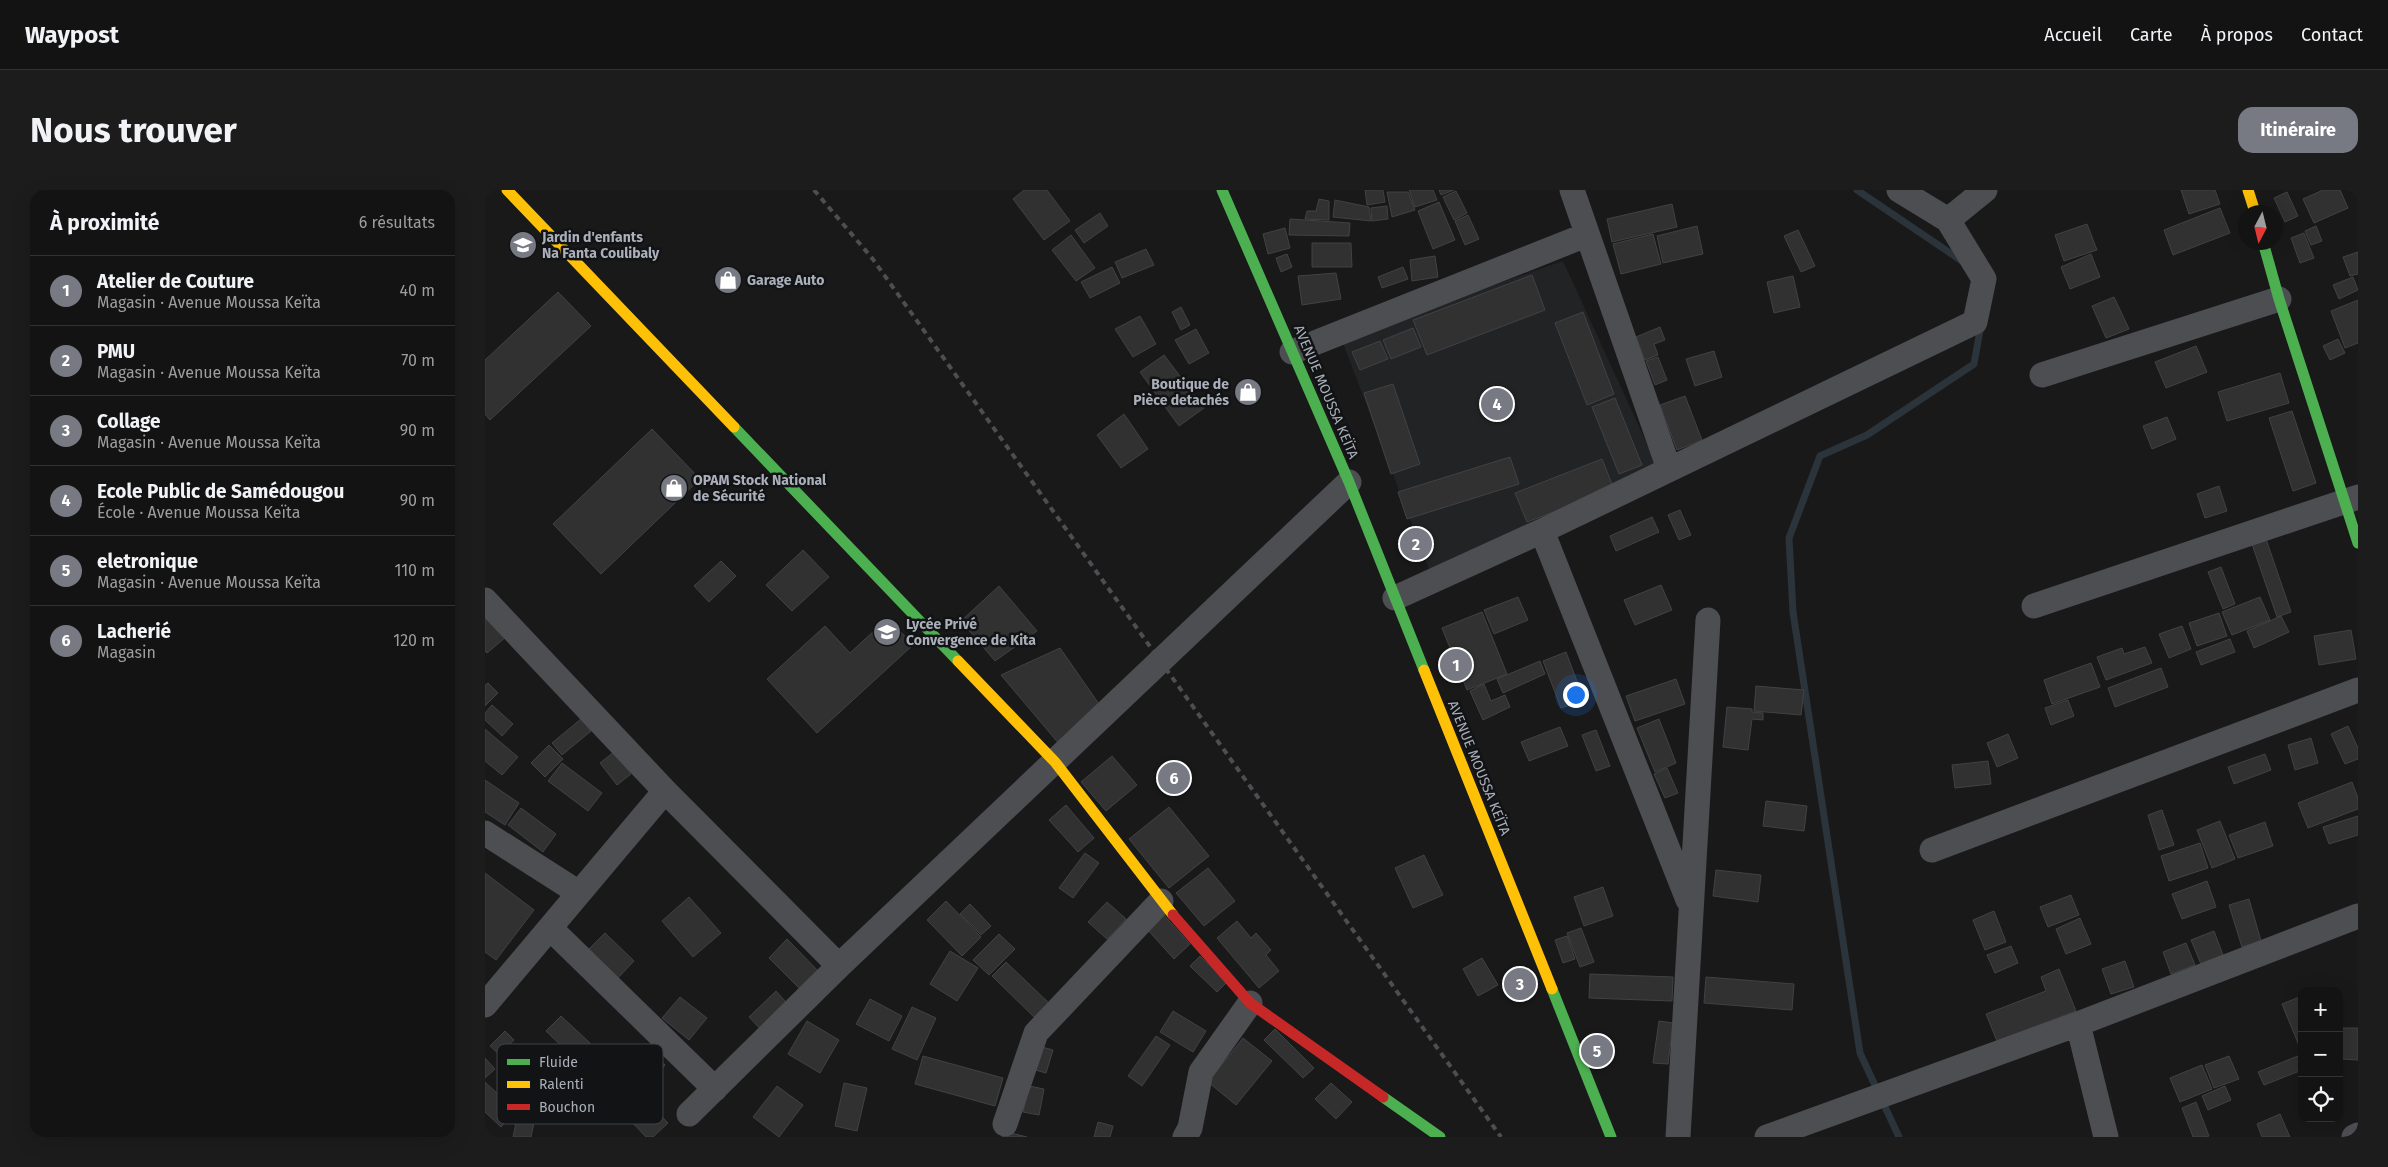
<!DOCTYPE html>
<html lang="fr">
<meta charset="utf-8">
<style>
:root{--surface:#131313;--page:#1c1c1c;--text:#f1f3f6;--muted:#9d9ea0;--line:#323233;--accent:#777a82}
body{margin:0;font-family:"Fira Sans",sans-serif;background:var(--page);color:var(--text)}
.controls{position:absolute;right:15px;bottom:15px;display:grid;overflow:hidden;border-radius:10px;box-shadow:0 5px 20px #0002}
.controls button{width:45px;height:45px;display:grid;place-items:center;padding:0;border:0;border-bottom:1px solid var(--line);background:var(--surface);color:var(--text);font:25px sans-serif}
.compass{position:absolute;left:1753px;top:15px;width:45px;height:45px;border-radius:50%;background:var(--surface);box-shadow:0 5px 20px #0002;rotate:187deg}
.you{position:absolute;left:1090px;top:504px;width:18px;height:18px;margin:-12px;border:4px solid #fff;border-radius:50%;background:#1a73e8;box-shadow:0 0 0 8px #1a73e833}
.badge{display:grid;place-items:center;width:32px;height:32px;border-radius:50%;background:var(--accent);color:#fff;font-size:16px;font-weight:700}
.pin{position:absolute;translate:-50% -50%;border:2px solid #fff;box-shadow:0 1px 5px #0006}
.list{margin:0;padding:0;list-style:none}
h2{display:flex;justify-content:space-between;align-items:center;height:65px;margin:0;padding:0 20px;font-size:21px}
h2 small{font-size:16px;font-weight:400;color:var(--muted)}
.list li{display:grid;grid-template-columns:32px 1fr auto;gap:15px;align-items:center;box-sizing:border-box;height:70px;padding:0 20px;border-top:1px solid var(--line)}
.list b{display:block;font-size:19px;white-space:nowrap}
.list p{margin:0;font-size:16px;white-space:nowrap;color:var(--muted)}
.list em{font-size:16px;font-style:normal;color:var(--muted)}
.icon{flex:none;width:28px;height:28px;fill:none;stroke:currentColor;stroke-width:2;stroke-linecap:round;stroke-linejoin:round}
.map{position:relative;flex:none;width:1873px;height:947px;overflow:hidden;border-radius:15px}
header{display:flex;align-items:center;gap:30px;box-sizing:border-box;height:70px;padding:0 25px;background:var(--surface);border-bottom:1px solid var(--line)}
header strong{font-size:24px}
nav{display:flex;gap:28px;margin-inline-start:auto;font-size:18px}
.intro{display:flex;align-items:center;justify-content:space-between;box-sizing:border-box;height:120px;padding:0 30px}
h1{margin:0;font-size:35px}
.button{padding:12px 22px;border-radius:15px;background:var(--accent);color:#fff;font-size:18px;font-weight:700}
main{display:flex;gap:30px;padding:0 30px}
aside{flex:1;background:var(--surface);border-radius:15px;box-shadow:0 5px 20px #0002}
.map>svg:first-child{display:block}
.built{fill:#222325}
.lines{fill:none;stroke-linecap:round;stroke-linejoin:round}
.stream{stroke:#2b343b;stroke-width:7}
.building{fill:#313131;stroke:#414245}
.street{stroke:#4c4e52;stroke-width:25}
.fast{stroke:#4caf50;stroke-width:11}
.slow{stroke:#ffc107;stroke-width:11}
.jam{stroke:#c62828;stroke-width:11}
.rail{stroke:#4c4e51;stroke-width:4;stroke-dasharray:6 5;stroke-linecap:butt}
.labels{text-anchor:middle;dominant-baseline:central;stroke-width:5;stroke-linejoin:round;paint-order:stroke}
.poi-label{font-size:14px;font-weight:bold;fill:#aaafba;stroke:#121315;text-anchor:start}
.street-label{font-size:14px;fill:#aaafba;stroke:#121315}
.key{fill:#121315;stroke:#404247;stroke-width:1}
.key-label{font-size:14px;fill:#aaafba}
</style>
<header>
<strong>Waypost</strong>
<nav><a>Accueil</a><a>Carte</a><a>À propos</a><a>Contact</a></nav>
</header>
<div class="intro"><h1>Nous trouver</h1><a class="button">Itinéraire</a></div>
<main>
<aside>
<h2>À proximité<small>6 résultats</small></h2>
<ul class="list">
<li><span class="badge">1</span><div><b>Atelier de Couture</b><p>Magasin · Avenue Moussa Keïta</p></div><em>40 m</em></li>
<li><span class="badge">2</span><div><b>PMU</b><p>Magasin · Avenue Moussa Keïta</p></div><em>70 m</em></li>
<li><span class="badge">3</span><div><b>Collage</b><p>Magasin · Avenue Moussa Keïta</p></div><em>90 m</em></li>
<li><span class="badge">4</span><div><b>Ecole Public de Samédougou</b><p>École · Avenue Moussa Keïta</p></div><em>90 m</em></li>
<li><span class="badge">5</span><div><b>eletronique</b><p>Magasin · Avenue Moussa Keïta</p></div><em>110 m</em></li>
<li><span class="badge">6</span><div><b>Lacherié</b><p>Magasin</p></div><em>120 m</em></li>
</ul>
</aside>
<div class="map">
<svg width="1873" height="947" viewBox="0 0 1873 947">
<rect width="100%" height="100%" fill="#191919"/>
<!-- built -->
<path class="built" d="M 1078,71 L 1174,280 L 946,384 L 856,148 Z"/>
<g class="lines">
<!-- stream -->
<path class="stream" d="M 1372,0 L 1477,71
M 1414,947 L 1375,863 L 1308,422 L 1304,348 L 1335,266 L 1382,245 L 1489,174 L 1496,135"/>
</g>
<!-- building -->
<path class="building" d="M 539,0 L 562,0 L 585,31 L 559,50 L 528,9 Z
M 880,0 L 898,0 L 900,12 L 882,15 Z
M 924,0 L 948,0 L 952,10 L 930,17 Z
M 954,0 L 969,0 L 956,5 Z
M 1696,0 L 1730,0 L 1735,14 L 1704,24 Z
M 1838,0 L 1855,0 L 1863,18 L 1829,33 L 1818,9 Z
M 971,1 L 982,23 L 969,30 L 958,7 Z
M 902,2 L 923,2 L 930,20 L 907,27 Z
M 1802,2 L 1813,26 L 1800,32 L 1789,8 Z
M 834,9 L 844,11 L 844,30 L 820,29 L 822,21 L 831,21 Z
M 850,10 L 884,17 L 886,31 L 848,27 Z
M 954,12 L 970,50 L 948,59 L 933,21 Z
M 1187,14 L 1192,37 L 1127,52 L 1122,29 Z
M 902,16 L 903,29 L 887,31 L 886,18 Z
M 1735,18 L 1745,43 L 1688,65 L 1679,40 Z
M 615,23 L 623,36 L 599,53 L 590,40 Z
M 983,25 L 994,49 L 980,55 L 970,31 Z
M 805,29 L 865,33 L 864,46 L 804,45 Z
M 1602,34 L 1612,60 L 1579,71 L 1570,45 Z
M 1212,36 L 1218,64 L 1178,73 L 1172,46 Z
M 1831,36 L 1837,51 L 1826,55 L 1820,41 Z
M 800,38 L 805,58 L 783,64 L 778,44 Z
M 1313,40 L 1330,76 L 1316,82 L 1299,46 Z
M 1819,43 L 1829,68 L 1815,73 L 1806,48 Z
M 1168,44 L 1176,74 L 1136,84 L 1128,54 Z
M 586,45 L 610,78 L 591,91 L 567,60 Z
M 827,53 L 866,53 L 867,77 L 827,77 Z
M 661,59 L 669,75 L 637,88 L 630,72 Z
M 1873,62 L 1873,84 L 1865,86 L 1858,67 Z
M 802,64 L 807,77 L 796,82 L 791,68 Z
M 1606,64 L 1615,87 L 1585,99 L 1576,77 Z
M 950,66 L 953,87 L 927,91 L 925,70 Z
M 627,77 L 635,93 L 605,108 L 596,92 Z
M 918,77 L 923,89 L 897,98 L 893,87 Z
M 851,83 L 856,109 L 817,115 L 813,86 Z
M 1047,85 L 1060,120 L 942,165 L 928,130 Z
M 1308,86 L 1315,117 L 1289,123 L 1282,92 Z
M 1868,87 L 1873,100 L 1854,109 L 1848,95 Z
M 73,102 L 106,136 L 5,230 L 0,224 L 0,170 Z
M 1629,107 L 1644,139 L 1621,148 L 1607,116 Z
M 1873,110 L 1873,153 L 1860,158 L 1846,121 Z
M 696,117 L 705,135 L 696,140 L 687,122 Z
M 1098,122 L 1129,204 L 1102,215 L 1070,133 Z
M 655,126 L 671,154 L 648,167 L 630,139 Z
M 1175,137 L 1180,150 L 1169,154 L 1173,165 L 1160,170 L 1151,147 Z
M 928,138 L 936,157 L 906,169 L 898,150 Z
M 711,139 L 724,163 L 704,174 L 690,150 Z
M 1853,149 L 1860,163 L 1845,170 L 1838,156 Z
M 895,151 L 903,169 L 875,180 L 867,162 Z
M 1711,156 L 1722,182 L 1681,198 L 1670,172 Z
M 1229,161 L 1237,187 L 1210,196 L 1201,169 Z
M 679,165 L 719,218 L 694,236 L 655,182 Z
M 1173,167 L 1182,190 L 1170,195 L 1161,171 Z
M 1795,183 L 1804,213 L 1742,231 L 1733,202 Z
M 908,194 L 935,274 L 906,284 L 879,203 Z
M 1200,206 L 1217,250 L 1192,260 L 1175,215 Z
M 1130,208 L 1157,275 L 1134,284 L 1107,217 Z
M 1807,221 L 1831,293 L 1808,301 L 1784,228 Z
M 639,224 L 663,259 L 636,278 L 612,245 Z
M 1682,227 L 1691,249 L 1667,259 L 1658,236 Z
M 167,239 L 215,289 L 116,384 L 68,334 Z
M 1025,267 L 1034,294 L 922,329 L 913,302 Z
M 1117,269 L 1129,299 L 1042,332 L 1030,303 Z
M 1734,296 L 1742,321 L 1720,328 L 1712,304 Z
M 1195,320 L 1206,345 L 1194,350 L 1183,325 Z
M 1167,327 L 1174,342 L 1131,361 L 1125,346 Z
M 1781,349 L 1806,422 L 1792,427 L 1767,354 Z
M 318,360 L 344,387 L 307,421 L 281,395 Z
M 236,371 L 251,386 L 224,412 L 209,396 Z
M 1736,377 L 1750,414 L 1738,419 L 1723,382 Z
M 1176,395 L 1187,420 L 1150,435 L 1139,410 Z
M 514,396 L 552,441 L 510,471 L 476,431 Z
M 1033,407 L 1043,430 L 1009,444 L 999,420 Z
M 1775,407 L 1785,430 L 1747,445 L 1737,422 Z
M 997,422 L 1022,484 L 982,500 L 957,438 Z
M 1734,423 L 1742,446 L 1712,456 L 1704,433 Z
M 0,424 L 21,447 L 2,463 L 0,461 Z
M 1796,426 L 1804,442 L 1769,458 L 1762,441 Z
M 403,428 L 428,455 L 332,543 L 282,489 L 340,436 L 365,463 Z
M 1697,436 L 1706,459 L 1684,468 L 1674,444 Z
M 1866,440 L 1871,469 L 1834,475 L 1829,446 Z
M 1745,449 L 1750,462 L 1716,475 L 1711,462 Z
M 1660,457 L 1667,473 L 1621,490 L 1612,467 L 1637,458 L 1639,464 Z
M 575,458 L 614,514 L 575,555 L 516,485 Z
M 1081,462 L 1099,510 L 1076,518 L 1058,471 Z
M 1055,471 L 1060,484 L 1018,503 L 1012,489 Z
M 1606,473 L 1615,497 L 1567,514 L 1559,490 Z
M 1676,478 L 1683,497 L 1630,517 L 1623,498 Z
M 1191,489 L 1200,514 L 1150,531 L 1141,506 Z
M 3,493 L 13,503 L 0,516 L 0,495 Z
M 999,494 L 1006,511 L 1020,505 L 1025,517 L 998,530 L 985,501 Z
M 1271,496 L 1319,500 L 1316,525 L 1269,521 Z
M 1583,510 L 1589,526 L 1566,535 L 1560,518 Z
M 7,515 L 28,534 L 17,546 L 0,530 L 0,523 Z
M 1242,517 L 1267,519 L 1267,522 L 1278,523 L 1278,530 L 1267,529 L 1263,560 L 1238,557 Z
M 96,529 L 106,541 L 77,565 L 67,553 Z
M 1174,529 L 1191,573 L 1170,582 L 1152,538 Z
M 1863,536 L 1873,558 L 1873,569 L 1860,574 L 1846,544 Z
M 1075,537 L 1083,556 L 1044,571 L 1036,552 Z
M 0,539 L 33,567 L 17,585 L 0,571 Z
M 1111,540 L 1125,576 L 1111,581 L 1097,545 Z
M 1523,544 L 1533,568 L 1512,577 L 1502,553 Z
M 1826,548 L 1833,573 L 1810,580 L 1803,555 Z
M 64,555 L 78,569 L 60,587 L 46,573 Z
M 129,562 L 146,584 L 132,595 L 115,573 Z
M 1780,564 L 1786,580 L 1749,594 L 1743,577 Z
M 627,566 L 652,595 L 621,621 L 596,592 Z
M 1503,571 L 1506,594 L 1470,598 L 1467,575 Z
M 77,573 L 117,603 L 103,621 L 63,591 Z
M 1182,578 L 1193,603 L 1180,608 L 1169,584 Z
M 0,590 L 34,613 L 20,635 L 0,622 Z
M 1867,592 L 1873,608 L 1873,619 L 1823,638 L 1813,613 Z
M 1281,611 L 1322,616 L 1319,641 L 1278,636 Z
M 581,615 L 609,648 L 593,662 L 564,630 Z
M 684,617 L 724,666 L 684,698 L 644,649 Z
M 36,618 L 71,644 L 58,662 L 23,635 Z
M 1677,620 L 1689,655 L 1674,660 L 1663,625 Z
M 1873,626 L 1873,645 L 1844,654 L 1838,637 Z
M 1735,631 L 1750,669 L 1727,678 L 1712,640 Z
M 1780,632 L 1788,656 L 1753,668 L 1744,645 Z
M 1715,653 L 1723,678 L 1684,691 L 1676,666 Z
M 600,663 L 614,673 L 588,708 L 574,698 Z
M 939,665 L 958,705 L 928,718 L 910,678 Z
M 723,678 L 750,711 L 719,736 L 691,703 Z
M 1231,680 L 1276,685 L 1273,712 L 1228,706 Z
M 0,683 L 49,720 L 11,770 L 0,762 Z
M 1722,691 L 1731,717 L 1697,729 L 1687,704 Z
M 1118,697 L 1128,726 L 1099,736 L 1089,707 Z
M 1586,705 L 1594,725 L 1563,737 L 1555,717 Z
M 204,707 L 236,743 L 208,767 L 177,731 Z
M 1764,709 L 1776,751 L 1757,757 L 1744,715 Z
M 461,711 L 496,747 L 477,766 L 442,730 Z
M 622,712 L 641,729 L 622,749 L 603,732 Z
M 485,714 L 506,736 L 496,745 L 475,724 Z
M 1509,721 L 1521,752 L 1500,760 L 1488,730 Z
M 677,723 L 705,754 L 689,769 L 661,738 Z
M 1595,728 L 1606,754 L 1581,764 L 1571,739 Z
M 752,731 L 766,748 L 771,743 L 786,760 L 781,765 L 794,781 L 774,798 L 732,748 Z
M 1096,738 L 1109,772 L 1095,777 L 1082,743 Z
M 1729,741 L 1738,765 L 1716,774 L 1706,750 Z
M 120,743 L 149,771 L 131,790 L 102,761 Z
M 514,744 L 530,759 L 504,785 L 488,770 Z
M 1082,746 L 1090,769 L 1078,773 L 1070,750 Z
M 302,749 L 340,788 L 322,806 L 284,768 Z
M 1701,753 L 1710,775 L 1686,784 L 1678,762 Z
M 1526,756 L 1533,773 L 1510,783 L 1502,765 Z
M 465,761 L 493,778 L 472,811 L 445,794 Z
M 715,766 L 742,792 L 732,802 L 705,776 Z
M 997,768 L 1013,795 L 993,806 L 978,779 Z
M 1640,771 L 1649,797 L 1626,804 L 1617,779 Z
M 521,772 L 566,815 L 552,830 L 507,786 Z
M 1574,779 L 1591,821 L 1512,851 L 1501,824 L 1561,801 L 1556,787 Z
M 1105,784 L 1188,787 L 1187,811 L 1104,808 Z
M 1221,787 L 1309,794 L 1307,820 L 1219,813 Z
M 291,801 L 308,820 L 281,845 L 264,827 Z
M 1817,806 L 1817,857 L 1815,858 L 1797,814 Z
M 195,807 L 222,828 L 204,850 L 177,828 Z
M 385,809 L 417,826 L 404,851 L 371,834 Z
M 427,817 L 451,828 L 432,870 L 407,859 Z
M 688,821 L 721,841 L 708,862 L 675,842 Z
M 76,826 L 105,853 L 90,869 L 61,841 Z
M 322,831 L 354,850 L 335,883 L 303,864 Z
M 1174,831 L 1188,833 L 1183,874 L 1168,873 Z
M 1855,838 L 1873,838 L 1873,870 L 1855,869 Z
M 790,839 L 829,878 L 818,888 L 779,850 Z
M 20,841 L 29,850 L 15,865 L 5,856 Z
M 671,846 L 685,855 L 657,896 L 643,886 Z
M 758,848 L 787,871 L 751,915 L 723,892 Z
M 553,856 L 568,860 L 561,883 L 547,879 Z
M 160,859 L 180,875 L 159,900 L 140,885 Z
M 438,866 L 518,888 L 510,916 L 430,894 Z
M 1744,866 L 1754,889 L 1729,898 L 1720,875 Z
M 1813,866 L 1817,880 L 1779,895 L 1773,882 Z
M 0,868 L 10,879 L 0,888 Z
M 1717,875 L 1727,899 L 1695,912 L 1685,888 Z
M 0,892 L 31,921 L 16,937 L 0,922 Z
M 145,893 L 183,933 L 168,947 L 161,947 L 126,910 Z
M 359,893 L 382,898 L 372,941 L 350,936 Z
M 846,893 L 867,912 L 851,929 L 830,909 Z
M 292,896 L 318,915 L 294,947 L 268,927 Z
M 544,896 L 559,899 L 554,925 L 538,922 Z
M 1740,896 L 1746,910 L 1723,920 L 1717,906 Z
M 1711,912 L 1724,946 L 1720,947 L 1708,947 L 1697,918 Z
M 33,924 L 50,928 L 46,947 L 28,947 Z
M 1795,924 L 1805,947 L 1777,947 L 1772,934 Z
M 613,932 L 628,936 L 625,947 L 609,947 Z
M 518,941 L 542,947 L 517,947 Z"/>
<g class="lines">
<!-- street -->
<path class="street" d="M 1087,0 L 1184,279
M 1463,30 L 1500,0
M 807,162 L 1101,45
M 1557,185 L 1794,109
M 1057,341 L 1203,710
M 910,408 L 1057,341 L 1490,132 L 1499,89 L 1463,30 L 1414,0
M 0,410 L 180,601 L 354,776
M 1549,416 L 1873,307
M 0,643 L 94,703
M 1447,660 L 1873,500
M 65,738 L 230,899
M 0,815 L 180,601
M 1593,834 L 1621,947
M 204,924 L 354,776 L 864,292
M 520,934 L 551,843 L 676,711
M 700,947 L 705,938 L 716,882 L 765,813
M 1193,947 L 1223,430
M 1282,947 L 1593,834 L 1873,726
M 1869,947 L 1873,945"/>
<!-- fast -->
<path class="fast" d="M 737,0 L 864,292 L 939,480
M 1778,52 L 1794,109 L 1873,353
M 249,237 L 473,471
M 1067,799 L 1126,947
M 898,907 L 955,947"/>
<!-- slow -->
<path class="slow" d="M 22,0 L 249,237
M 1763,0 L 1770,22
M 473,471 L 570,572 L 688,725
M 939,480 L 1067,799"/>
<!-- jam -->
<path class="jam" d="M 688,725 L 765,813 L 898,907"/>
<!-- rail -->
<path class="rail" d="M 329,0 L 387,68 L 1016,947"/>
</g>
<!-- icons -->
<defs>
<g id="school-disc" transform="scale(1.4375)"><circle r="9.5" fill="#777a82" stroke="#121315"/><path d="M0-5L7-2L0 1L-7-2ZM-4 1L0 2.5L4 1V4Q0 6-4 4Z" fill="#fff"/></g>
<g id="shop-disc" transform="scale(1.4375)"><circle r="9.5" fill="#777a82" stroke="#121315"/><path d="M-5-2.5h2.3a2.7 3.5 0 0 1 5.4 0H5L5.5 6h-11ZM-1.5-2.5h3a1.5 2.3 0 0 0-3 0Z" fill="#fff"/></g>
</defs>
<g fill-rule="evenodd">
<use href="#school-disc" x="38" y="55"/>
<use href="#shop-disc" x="243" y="90"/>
<use href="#shop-disc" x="763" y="202"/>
<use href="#shop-disc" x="189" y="298"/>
<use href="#school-disc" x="402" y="442"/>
</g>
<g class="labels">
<!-- poi labels -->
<g class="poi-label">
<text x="57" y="47">Jardin d'enfants<tspan x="57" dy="16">Na Fanta Coulibaly</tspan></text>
<text x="262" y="90">Garage Auto</text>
<text x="744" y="194" text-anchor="end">Boutique de<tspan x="744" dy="16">Pièce detachés</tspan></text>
<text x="208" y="290">OPAM Stock National<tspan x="208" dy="16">de Sécurité</tspan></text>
<text x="421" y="434">Lycée Privé<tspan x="421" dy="16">Convergence de Kita</tspan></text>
</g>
<!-- street labels -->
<g class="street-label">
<text transform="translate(841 202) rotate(67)">AVENUE MOUSSA KEÏTA</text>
<text transform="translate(994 578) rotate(68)">AVENUE MOUSSA KEÏTA</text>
</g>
</g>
<!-- legend -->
<rect x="12" y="854" width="166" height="80" rx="8" class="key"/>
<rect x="22" y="869" width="23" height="6" fill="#4caf50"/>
<rect x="22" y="891" width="23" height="7" fill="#ffc107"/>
<rect x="22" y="914" width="23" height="6" fill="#c62828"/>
<g class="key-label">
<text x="54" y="877">Fluide</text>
<text x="54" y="899">Ralenti</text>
<text x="54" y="922">Bouchon</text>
</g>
</svg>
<div class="controls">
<button>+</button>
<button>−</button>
<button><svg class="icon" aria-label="locate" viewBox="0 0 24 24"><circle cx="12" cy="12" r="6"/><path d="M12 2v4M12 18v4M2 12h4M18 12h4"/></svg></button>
</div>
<svg class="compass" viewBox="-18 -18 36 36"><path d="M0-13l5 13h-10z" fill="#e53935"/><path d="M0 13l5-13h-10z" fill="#9d9ea0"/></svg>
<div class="you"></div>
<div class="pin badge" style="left:971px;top:475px">1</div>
<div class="pin badge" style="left:931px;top:354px">2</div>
<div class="pin badge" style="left:1035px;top:794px">3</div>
<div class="pin badge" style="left:1012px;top:214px">4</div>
<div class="pin badge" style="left:1112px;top:861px">5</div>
<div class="pin badge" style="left:689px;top:588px">6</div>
</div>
</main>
